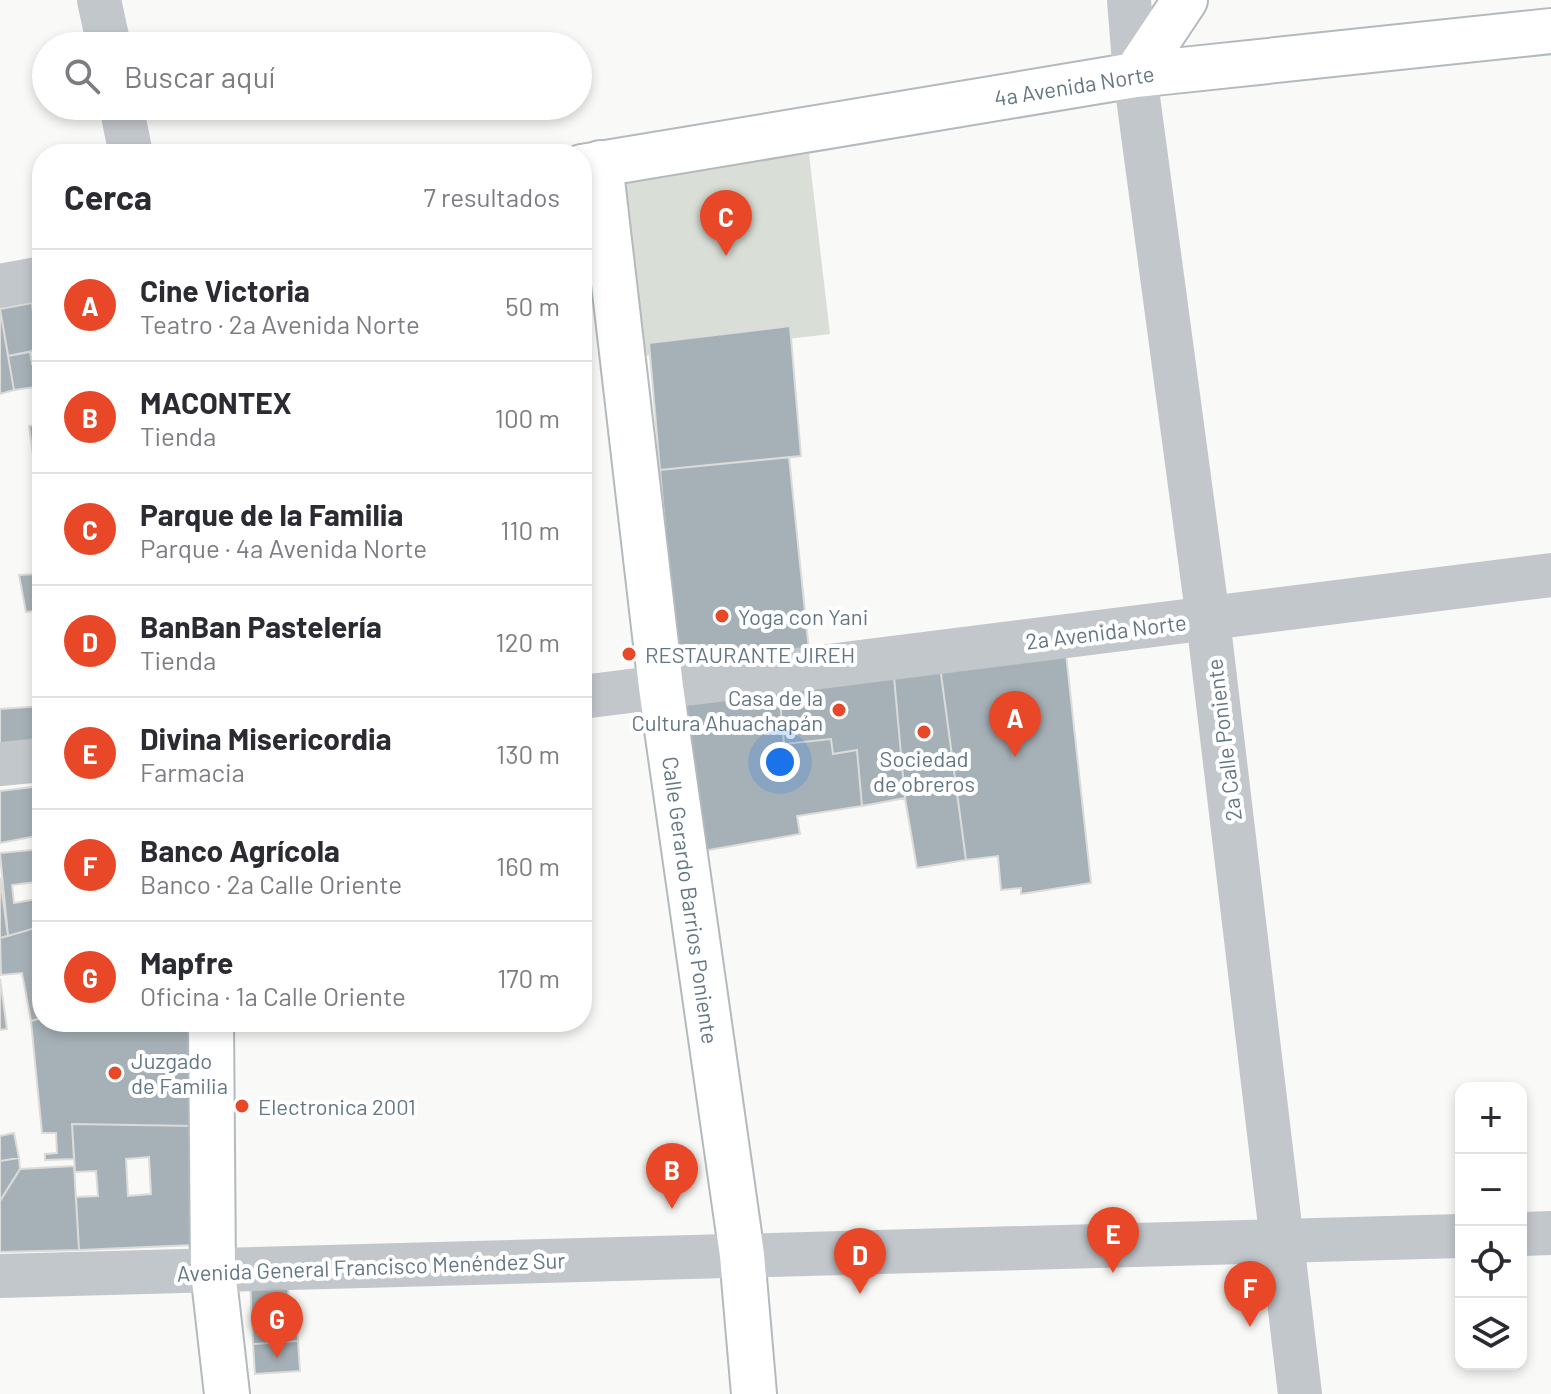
<!DOCTYPE html>
<html lang="es">
<meta charset="utf-8">
<style>
:root{--surface:#fff;--page:#f7f7f7;--text:#2b2b33;--muted:#7c7c81;--line:#e1e1e2;--accent:#e84728}
body{margin:0;font-family:Barlow,sans-serif;background:var(--page);color:var(--text)}
.controls{position:absolute;right:24px;bottom:24px;display:grid;overflow:hidden;border-radius:16px;box-shadow:0 4px 12px #0003}
.controls button{width:72px;height:72px;display:grid;place-items:center;padding:0;border:0;border-bottom:2px solid var(--line);background:var(--surface);color:var(--text);font:40px sans-serif}
.you{position:absolute;left:780px;top:762px;width:28px;height:28px;margin:-20px;border:6px solid #fff;border-radius:50%;background:#1a73e8;box-shadow:0 0 0 12px #1a73e833}
.badge{display:grid;place-items:center;width:52px;height:52px;border-radius:50%;background:var(--accent);color:#fff;font-size:26px;font-weight:700}
.pin{position:absolute;translate:-50% -66px;filter:drop-shadow(0 2px 4px #0008)}
.pin::after{content:'';position:absolute;top:42px;width:28px;height:24px;background:inherit;clip-path:polygon(0 0,100% 0,50% 100%)}
.list{margin:0;padding:0;list-style:none}
h2{display:flex;justify-content:space-between;align-items:center;height:104px;margin:0;padding:0 32px;font-size:34px}
h2 small{font-size:26px;font-weight:400;color:var(--muted)}
.list li{display:grid;grid-template-columns:52px 1fr auto;gap:24px;align-items:center;box-sizing:border-box;height:112px;padding:0 32px;border-top:2px solid var(--line)}
.list b{display:block;font-size:30px;white-space:nowrap}
.list p{margin:0;font-size:26px;white-space:nowrap;color:var(--muted)}
.list em{font-size:26px;font-style:normal;color:var(--muted)}
.icon{flex:none;width:44px;height:44px;fill:none;stroke:currentColor;stroke-width:2;stroke-linecap:round;stroke-linejoin:round}
.map{position:relative;flex:none;width:1551px;height:1394px;overflow:hidden}
.search{position:absolute;background:var(--surface);box-shadow:0 4px 12px #0003;left:32px;top:32px;width:560px;height:88px;display:flex;align-items:center;gap:20px;box-sizing:border-box;padding:0 28px;border-radius:44px;color:var(--muted);font-size:30px}
.panel{position:absolute;background:var(--surface);box-shadow:0 4px 12px #0003;left:32px;top:144px;width:560px;height:888px;border-radius:32px}
.map>svg:first-child{display:block}
.green{fill:#d9ded6}
.building{fill:#a6b1b7;stroke:#dbdbd9;stroke-width:2;fill-rule:evenodd}
.lines{fill:none;stroke-linecap:round;stroke-linejoin:round}
.major-casing{stroke:#b3babe;stroke-width:48}
.minor{stroke:#c2c7cb;stroke-width:44}
.major{stroke:#fff;stroke-width:44}
.poi-dot{fill:#e84728;stroke:#fff;stroke-width:3}
.labels{text-anchor:middle;dominant-baseline:central;stroke-width:8;stroke-linejoin:round;paint-order:stroke}
.street-label{font-size:22px;fill:#637783;stroke:#fff}
.poi-label{font-size:22px;fill:#637783;stroke:#fff;text-anchor:start}
</style>
<div class="map">
<svg width="1551" height="1394" viewBox="0 0 1551 1394">
<rect width="100%" height="100%" fill="#f9f9f7"/>
<!-- green -->
<path class="green" d="M 809,154 L 830,334 L 643,356 L 622,177 Z"/>
<!-- building -->
<path class="building" d="M 42,301 L 42,349 L 37,350 L 32,303 Z
M 32,303 L 37,350 L 8,356 L 0,309 Z
M 0,309 L 14,390 L 0,394 Z
M 790,326 L 801,456 L 660,470 L 649,343 Z
M 30,352 L 32,364 L 42,363 L 42,386 L 14,390 L 8,356 Z
M 42,424 L 42,485 L 37,485 L 29,426 Z
M 789,457 L 809,651 L 678,669 L 660,470 Z
M 36,574 L 36,583 L 42,582 L 42,610 L 26,612 L 19,575 Z
M 42,622 L 42,657 L 36,658 L 33,624 Z
M 1065,645 L 1091,883 L 1021,894 L 1021,888 L 1001,890 L 998,856 L 966,860 L 939,659 Z
M 939,659 L 966,860 L 917,868 L 905,798 L 893,666 Z
M 893,666 L 905,798 L 862,806 L 857,750 L 833,754 L 831,739 L 784,744 L 778,680 Z
M 778,680 L 784,744 L 831,739 L 833,754 L 857,750 L 862,806 L 797,816 L 800,834 L 703,851 L 685,693 Z
M 42,706 L 42,742 L 0,746 L 0,709 Z
M 41,786 L 42,835 L 0,843 L 0,791 Z
M 42,849 L 42,881 L 12,885 L 14,903 L 42,898 L 42,926 L 8,936 L 0,853 Z
M 0,878 L 8,936 L 0,938 Z
M 39,927 L 42,1018 L 31,1021 L 22,973 L 1,975 L 0,938 Z
M 0,979 L 7,1029 L 0,1030 Z
M 42,1018 L 42,1022 L 193,1022 L 195,1126 L 72,1124 L 74,1159 L 45,1160 L 45,1154 L 57,1153 L 56,1133 L 42,1133 L 31,1021 Z
M 72,1124 L 195,1126 L 193,1245 L 79,1250 L 76,1197 L 98,1196 L 96,1171 L 75,1172 ZM 149,1157 L 151,1194 L 128,1196 L 126,1159 Z
M 14,1133 L 19,1158 L 0,1161 L 0,1136 Z
M 19,1158 L 20,1169 L 0,1201 L 0,1161 Z
M 74,1166 L 79,1250 L 0,1252 L 0,1201 L 20,1169 Z
M 250,1279 L 288,1279 L 289,1321 L 252,1322 Z
M 297,1321 L 298,1341 L 253,1344 L 252,1322 Z
M 298,1341 L 300,1371 L 255,1374 L 253,1344 Z"/>
<g class="lines">
<!-- major casing -->
<g class="major-casing">
<path id="major" d="M 1135,75 L 1185,0
M 600,163 L 661,687 L 742,1255 L 754,1394
M 582,167 L 1135,75 L 1551,31
M 211,1022 L 213,1271 L 227,1394"/>
</g>
<!-- minor -->
<path class="minor" d="M 99,0 L 109,46
M 1129,0 L 1135,75 L 1208,619 L 1300,1394
M 121,106 L 131,154
M 0,286 L 42,278
M 582,697 L 1551,575
M 0,764 L 42,760
M 1521,1234 L 1551,1233
M 0,1276 L 1461,1236"/>
<!-- major -->
<use href="#major" class="major"/>
</g>
<!-- markers -->
<g class="poi-dot">
<circle cx="722" cy="616" r="8"/>
<circle cx="629" cy="654" r="8"/>
<circle cx="839" cy="710" r="8"/>
<circle cx="924" cy="732" r="8"/>
<circle cx="115" cy="1073" r="8"/>
<circle cx="242" cy="1106" r="8"/>
</g>
<g class="labels">
<!-- street labels -->
<g class="street-label">
<text transform="translate(1074 85) rotate(-9)">4a Avenida Norte</text>
<text transform="translate(1106 631) rotate(-7)">2a Avenida Norte</text>
<text transform="translate(1223 740) rotate(-97)">2a Calle Poniente</text>
<text transform="translate(691 900) rotate(82)">Calle Gerardo Barrios Poniente</text>
<text transform="translate(371 1266) rotate(-2)">Avenida General Francisco Menéndez Sur</text>
</g>
<!-- poi labels -->
<g class="poi-label">
<text x="738" y="616">Yoga con Yani</text>
<text x="645" y="654">RESTAURANTE JIREH</text>
<text x="823" y="697" text-anchor="end">Casa de la<tspan x="823" dy="25">Cultura Ahuachapán</tspan></text>
<text x="924" y="758" text-anchor="middle">Sociedad<tspan x="924" dy="25">de obreros</tspan></text>
<text x="131" y="1060">Juzgado<tspan x="131" dy="25">de Familia</tspan></text>
<text x="258" y="1106">Electronica 2001</text>
</g>
</g>
</svg>
<div class="controls">
<button>+</button>
<button>−</button>
<button><svg class="icon" aria-label="locate" viewBox="0 0 24 24"><circle cx="12" cy="12" r="6"/><path d="M12 2v4M12 18v4M2 12h4M18 12h4"/></svg></button>
<button><svg class="icon" aria-label="layers" viewBox="0 0 24 24"><path d="M12 4l9 5-9 5-9-5zM3 14l9 5 9-5"/></svg></button>
</div>
<div class="you"></div>
<div class="pin badge" style="left:1015px;top:757px">A</div>
<div class="pin badge" style="left:672px;top:1209px">B</div>
<div class="pin badge" style="left:726px;top:256px">C</div>
<div class="pin badge" style="left:860px;top:1294px">D</div>
<div class="pin badge" style="left:1113px;top:1273px">E</div>
<div class="pin badge" style="left:1250px;top:1327px">F</div>
<div class="pin badge" style="left:277px;top:1358px">G</div>
<div class="search"><svg class="icon" aria-label="search" viewBox="0 0 24 24"><circle cx="10" cy="10" r="6"/><path d="M15 15l6 6"/></svg>Buscar aquí</div>
<section class="panel">
<h2>Cerca<small>7 resultados</small></h2>
<ul class="list">
<li><span class="badge">A</span><div><b>Cine Victoria</b><p>Teatro · 2a Avenida Norte</p></div><em>50 m</em></li>
<li><span class="badge">B</span><div><b>MACONTEX</b><p>Tienda</p></div><em>100 m</em></li>
<li><span class="badge">C</span><div><b>Parque de la Familia</b><p>Parque · 4a Avenida Norte</p></div><em>110 m</em></li>
<li><span class="badge">D</span><div><b>BanBan Pastelería</b><p>Tienda</p></div><em>120 m</em></li>
<li><span class="badge">E</span><div><b>Divina Misericordia</b><p>Farmacia</p></div><em>130 m</em></li>
<li><span class="badge">F</span><div><b>Banco Agrícola</b><p>Banco · 2a Calle Oriente</p></div><em>160 m</em></li>
<li><span class="badge">G</span><div><b>Mapfre</b><p>Oficina · 1a Calle Oriente</p></div><em>170 m</em></li>
</ul>
</section>
</div>
